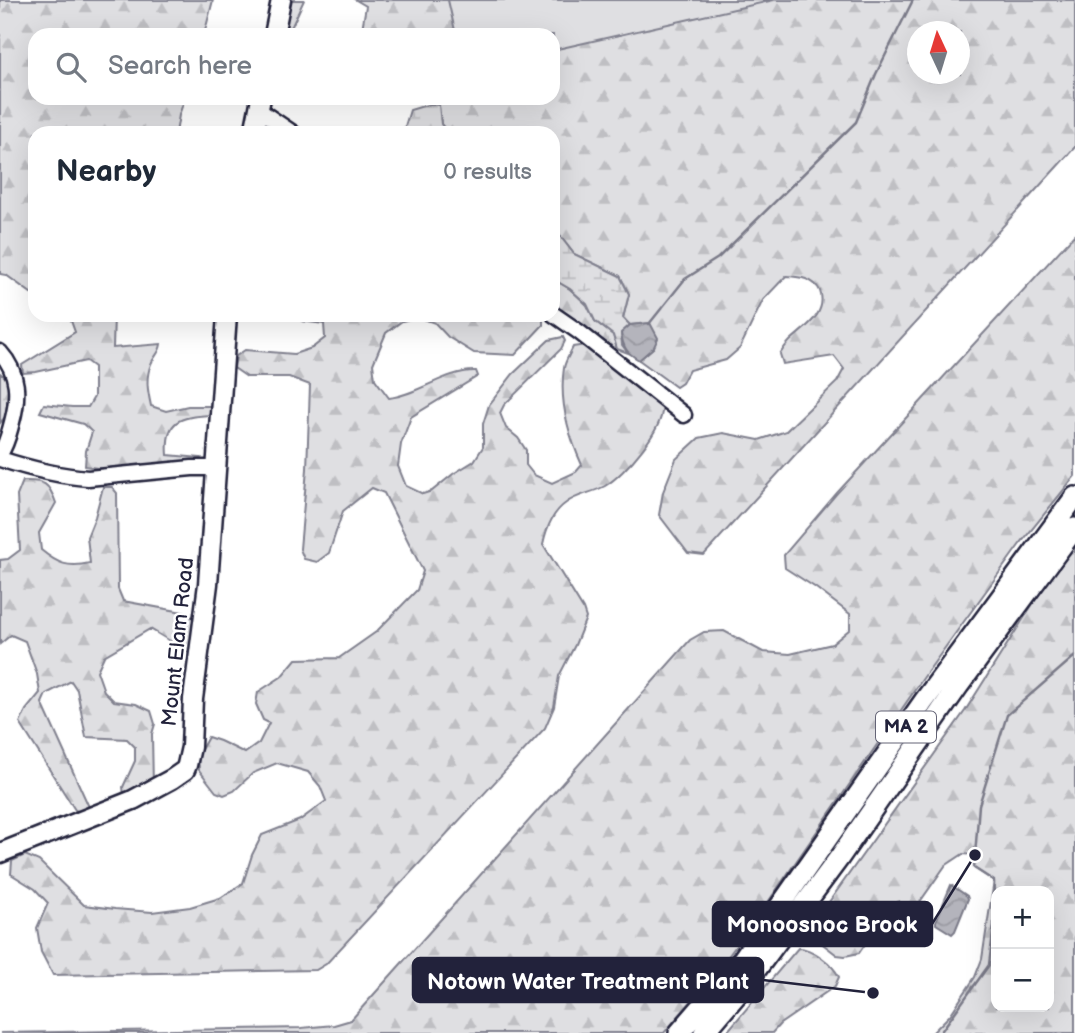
<!DOCTYPE html>
<meta charset="utf-8">
<style>
:root{--surface:#fff;--page:#f2f2f3;--text:#1f2937;--muted:#747a83;--line:#e0e1e3}
body{margin:0;font-family:"Balsamiq Sans",sans-serif;background:var(--page);color:var(--text)}
.controls{position:absolute;right:21px;bottom:21px;display:grid;overflow:hidden;border-radius:14px;box-shadow:0 7px 28px #0002}
.controls button{width:63px;height:63px;display:grid;place-items:center;padding:0;border:0;border-bottom:2px solid var(--line);background:var(--surface);color:var(--text);font:35px sans-serif}
.compass{position:absolute;left:907px;top:21px;width:63px;height:63px;border-radius:50%;background:var(--surface);box-shadow:0 7px 28px #0002;rotate:356deg}
.list{margin:0;padding:0;list-style:none}
h2{display:flex;justify-content:space-between;align-items:center;height:91px;margin:0;padding:0 28px;font-size:30px}
h2 small{font-size:23px;font-weight:400;color:var(--muted)}
.icon{flex:none;width:38px;height:38px;fill:none;stroke:currentColor;stroke-width:2;stroke-linecap:round;stroke-linejoin:round}
.map{position:relative;flex:none;width:1075px;height:1033px;overflow:hidden}
.search{position:absolute;background:var(--surface);box-shadow:0 7px 28px #0002;left:28px;top:28px;width:532px;height:77px;display:flex;align-items:center;gap:18px;box-sizing:border-box;padding:0 24px;border-radius:21px;color:var(--muted);font-size:26px}
.panel{position:absolute;background:var(--surface);box-shadow:0 7px 28px #0002;left:28px;top:126px;width:532px;height:196px;border-radius:21px}
.map>svg:first-child{display:block}
.forest{fill:url(#forest-firs);stroke:#80808e;stroke-width:2;fill-rule:evenodd}
.wetland{fill:url(#wetland-marsh);stroke:#80808e;stroke-width:2}
.park{fill:#dfdfe2;stroke:#80808e;stroke-width:2}
.water{fill:url(#water-waves);stroke:#7a7a88;stroke-width:2}
.lines{fill:none;stroke-linecap:round;stroke-linejoin:round}
.stream{stroke:#7a7a88;stroke-width:2.5}
.minor-casing{stroke:#22223b;stroke-width:19}
.major-casing{stroke:#22223b;stroke-width:23}
.highway-casing{stroke:#22223b;stroke-width:24}
.minor{stroke:#fff;stroke-width:14}
.major{stroke:#fff;stroke-width:18}
.highway{stroke:#fff;stroke-width:19}
.labels{text-anchor:middle;dominant-baseline:central;stroke-width:5;stroke-linejoin:round;paint-order:stroke}
.shield{fill:#fff;stroke:#646476;stroke-width:2}
.shield-label{font-size:19px;font-weight:bold;fill:#22223b}
.street-label{font-size:21px;fill:#22223b;stroke:#fff}
.leader{fill:none;stroke:#22223b;stroke-width:2.5}
.callout-dot{fill:#22223b;stroke:#fff;stroke-width:2.5}
.callout{fill:#22223b;stroke:#22223b;stroke-width:2.5}
.callout-label{font-size:23px;text-anchor:middle;font-weight:bold;fill:#fff}
</style>
<div class="map">
<svg width="1075" height="1033" viewBox="0 0 1075 1033">
<defs>
<pattern id="forest-firs" width="22" height="20" patternUnits="userSpaceOnUse" patternTransform="scale(1.75)"><rect width="22" height="20" fill="#dfdfe2"/><path d="M5 1l3.5 6h-7zM16 11l3.5 6h-7z" fill="#bfbfc3"/></pattern>
<pattern id="wetland-marsh" width="20" height="14" patternUnits="userSpaceOnUse" patternTransform="scale(1.75)"><rect width="20" height="14" fill="#dfdfe2"/><path d="M1 5h8M5 5V1M11 12h8M15 12V8" fill="none" stroke="#bfbfc3"/></pattern>
<pattern id="water-waves" width="16" height="10" patternUnits="userSpaceOnUse" patternTransform="scale(1.75)"><rect width="16" height="10" fill="#b4b4bc"/><path d="M0 5q4-4 8 0t8 0" fill="none" stroke="#9a9aa2"/></pattern>
</defs>
<rect width="100%" height="100%" fill="#fff"/>
<filter id="ink" filterUnits="userSpaceOnUse"><feTurbulence type="fractalNoise" baseFrequency=".0143" numOctaves="2"/><feDisplacementMap in="SourceGraphic" scale="14" xChannelSelector="R" yChannelSelector="G"/><feConvolveMatrix kernelMatrix="1 2 1 2 8 2 1 2 1" color-interpolation-filters="sRGB"/></filter>
<g filter="url(#ink)">
<!-- forest -->
<path class="forest" d="M 0,0 L 213,0 L 204,35 L 35,35 L 35,98 L 185,98 L 179,115 L 176,133 L 35,133 L 35,296 L 6,275 L 0,274 Z
M 288,0 L 304,0 L 292,26 L 286,31 L 283,25 Z
M 356,0 L 1075,0 L 1075,147 L 704,555 L 688,553 L 659,515 L 663,492 L 676,459 L 699,438 L 723,433 L 759,440 L 786,431 L 837,382 L 844,369 L 834,356 L 783,364 L 780,354 C 783,349 786,345 790,341 C 805,327 828,314 820,291 C 814,278 799,277 786,276 L 763,300 L 740,348 L 726,360 L 689,370 L 682,383 L 676,387 L 639,360 L 654,347 L 650,323 L 630,325 L 623,318 L 629,294 L 620,276 L 574,254 L 560,236 L 553,231 L 553,133 L 448,133 L 441,124 L 438,98 L 553,98 L 553,35 L 361,35 L 366,6 ZM 918,32 L 960,32 L 960,74 L 918,74 Z
M 1075,234 L 1075,476 L 1020,544 L 926,674 L 766,905 L 718,970 L 664,1033 L 0,1033 L 301,1028 L 334,1025 L 351,1020 L 690,640 L 704,632 L 724,631 L 763,652 L 790,654 L 832,644 L 850,629 L 850,614 L 816,588 L 785,568 L 784,555 L 837,493 Z
M 553,279 L 570,289 L 587,305 L 595,321 L 613,335 L 617,349 L 592,334 L 553,306 Z
M 62,315 L 114,315 L 113,348 L 161,344 C 160,353 154,356 151,364 C 145,379 148,392 151,406 L 166,411 L 188,406 L 211,406 L 210,415 C 179,417 165,420 168,455 L 201,458 L 196,463 L 103,469 L 85,466 L 86,451 L 92,432 L 83,424 L 40,412 L 44,404 L 72,407 L 88,407 L 94,397 L 94,367 L 86,361 L 36,372 L 23,373 L 22,365 L 75,332 L 71,321 Z
M 297,315 L 540,315 L 543,320 L 543,325 L 515,355 L 474,353 L 448,337 L 435,323 L 418,317 L 402,321 L 386,333 L 373,364 L 375,379 L 389,398 C 420,394 446,370 476,371 L 478,376 L 411,417 L 401,444 L 398,466 L 406,486 L 423,494 L 432,491 L 453,474 L 474,461 L 483,447 L 483,424 L 489,405 L 513,374 L 549,340 L 563,337 L 565,341 L 561,349 L 504,405 L 500,413 L 506,428 L 518,438 L 526,450 L 526,465 L 534,475 L 552,483 L 576,472 L 582,465 C 569,436 559,400 564,368 C 565,361 570,354 573,347 L 585,345 L 662,405 C 666,427 624,475 605,486 C 593,493 578,494 566,503 C 553,512 546,530 543,544 L 583,609 L 586,618 L 575,645 L 559,676 L 554,707 L 545,728 L 326,964 L 316,970 L 53,975 L 41,952 L 37,928 L 48,903 L 35,889 L 11,874 L 12,861 L 25,855 L 39,861 L 84,905 L 115,909 L 152,912 L 190,907 L 220,898 L 243,883 L 252,855 L 262,835 L 300,820 L 326,801 L 320,786 L 308,772 L 277,763 L 253,773 L 234,791 L 224,795 L 216,792 L 199,770 L 198,755 L 208,737 L 220,741 L 245,753 L 259,743 L 269,723 L 263,720 L 256,704 L 258,692 L 281,677 L 296,659 L 339,658 L 376,632 L 417,590 L 423,571 L 384,493 L 372,488 L 343,511 L 329,553 L 317,562 L 304,559 L 300,549 L 307,469 L 310,385 L 289,377 L 247,377 L 234,368 L 236,356 L 245,350 L 294,354 L 312,348 L 325,338 L 324,324 L 302,321 Z
M 0,373 L 9,380 L 6,416 L 0,423 Z
M 23,481 C 44,480 49,483 56,503 L 39,533 L 41,550 C 58,564 68,568 90,563 L 87,537 L 95,517 L 103,487 L 112,487 L 117,493 L 118,589 L 123,601 L 188,613 L 195,620 L 190,653 L 150,629 L 104,656 L 97,671 L 104,691 L 114,701 L 136,704 L 151,711 L 155,724 L 152,734 L 153,787 L 124,795 L 123,787 L 135,761 L 135,747 L 127,739 L 86,737 L 77,690 L 71,681 L 46,694 L 42,703 L 89,807 L 83,813 L 75,810 L 20,723 L 26,710 L 40,693 L 37,674 L 25,641 L 11,635 L 0,644 L 0,560 L 8,559 L 20,550 L 17,496 Z
M 1075,546 L 1075,1033 L 932,1033 L 950,1015 L 975,977 L 982,959 L 994,881 L 974,868 L 975,855 L 963,854 L 945,866 L 917,906 L 902,920 L 898,922 L 901,907 L 899,901 L 891,906 L 859,953 L 845,956 L 837,955 L 820,942 L 814,926 L 819,916 L 965,711 L 1041,591 ZM 996,891 L 1049,891 L 1049,1007 L 996,1007 Z
M 798,948 C 812,948 833,964 839,977 L 835,986 L 780,1024 L 772,1033 L 726,1033 Z"/>
<!-- wetland -->
<path class="wetland" d="M 430,104 L 439,105 L 441,124 L 448,133 L 403,133 L 410,110 Z
M 553,231 L 560,236 L 574,254 L 620,276 L 629,294 L 623,318 L 630,325 L 621,334 L 622,345 L 628,353 L 617,349 L 613,335 L 595,321 L 587,304 L 570,289 L 553,279 Z"/>
<!-- park -->
<path class="park" d="M 448,0 L 774,0 L 553,50 L 553,35 L 456,35 Z"/>
<!-- water -->
<path class="water" d="M 650,323 L 658,338 L 654,347 L 639,360 C 627,353 623,348 621,333 L 630,325 Z
M 951,885 L 967,896 L 968,899 L 955,931 L 952,934 L 936,924 L 936,921 Z"/>
<g class="lines">
<!-- stream -->
<path class="stream" d="M 649,324 L 685,279 L 718,258 L 856,122 L 876,74 L 913,0
M 940,1033 L 989,965 L 994,925 L 994,881 L 974,868 L 979,805 L 1007,715 L 1075,656"/>
<!-- minor casing -->
<g class="minor-casing">
<path id="minor" d="M 259,110 L 293,133
M 553,314 L 579,332 L 684,415
M 0,352 C 19,373 19,396 12,422 C 9,433 7,444 0,454
M 0,459 C 28,468 58,476 88,478 L 192,468 L 216,468"/>
</g>
<!-- major casing -->
<g class="major-casing">
<path id="major" d="M 274,35 L 281,0
M 254,133 L 261,98
M 0,853 L 133,800 L 172,779 L 185,770 L 187,765 L 191,747 L 193,699 L 208,584 L 227,315"/>
</g>
<!-- highway casing -->
<g class="highway-casing">
<path id="highway" d="M 679,1033 L 742,960 L 924,701 L 1075,497
M 704,1033 L 744,986 L 839,858 L 959,685 L 1075,528"/>
</g>
<!-- minor -->
<use href="#minor" class="minor"/>
<!-- major -->
<use href="#major" class="major"/>
<!-- highway -->
<use href="#highway" class="highway"/>
</g>
</g>
<g class="labels">
<!-- shield labels -->
<rect class="shield" x="876" y="711.5" width="60" height="31" rx="5"/>
<g class="shield-label">
<text x="906" y="727">MA 2</text>
</g>
<!-- street labels -->
<g class="street-label">
<text transform="translate(178 642) rotate(-84)">Mount Elam Road</text>
</g>
</g>
<!-- callouts -->
<path class="leader" d="M975 855L932 924M873 993L763 980"/>
<g class="callout-dot">
<circle cx="975" cy="855" r="7"/>
<circle cx="873" cy="993" r="7"/>
</g>
<g class="callout">
<rect x="713" y="902" width="219" height="44" rx="7"/>
<rect x="413" y="958" width="350" height="44" rx="7"/>
</g>
<g class="callout-label">
<text x="822" y="932">Monoosnoc Brook</text>
<text x="588" y="989">Notown Water Treatment Plant</text>
</g>
</svg>
<div class="controls">
<button>+</button>
<button>−</button>
</div>
<svg class="compass" viewBox="-18 -18 36 36"><path d="M0-13l5 13h-10z" fill="#e53935"/><path d="M0 13l5-13h-10z" fill="#747a83"/></svg>
<div class="search"><svg class="icon" aria-label="search" viewBox="0 0 24 24"><circle cx="10" cy="10" r="6"/><path d="M15 15l6 6"/></svg>Search here</div>
<section class="panel">
<h2>Nearby<small>0 results</small></h2>
<ul class="list">
</ul>
</section>
</div>
